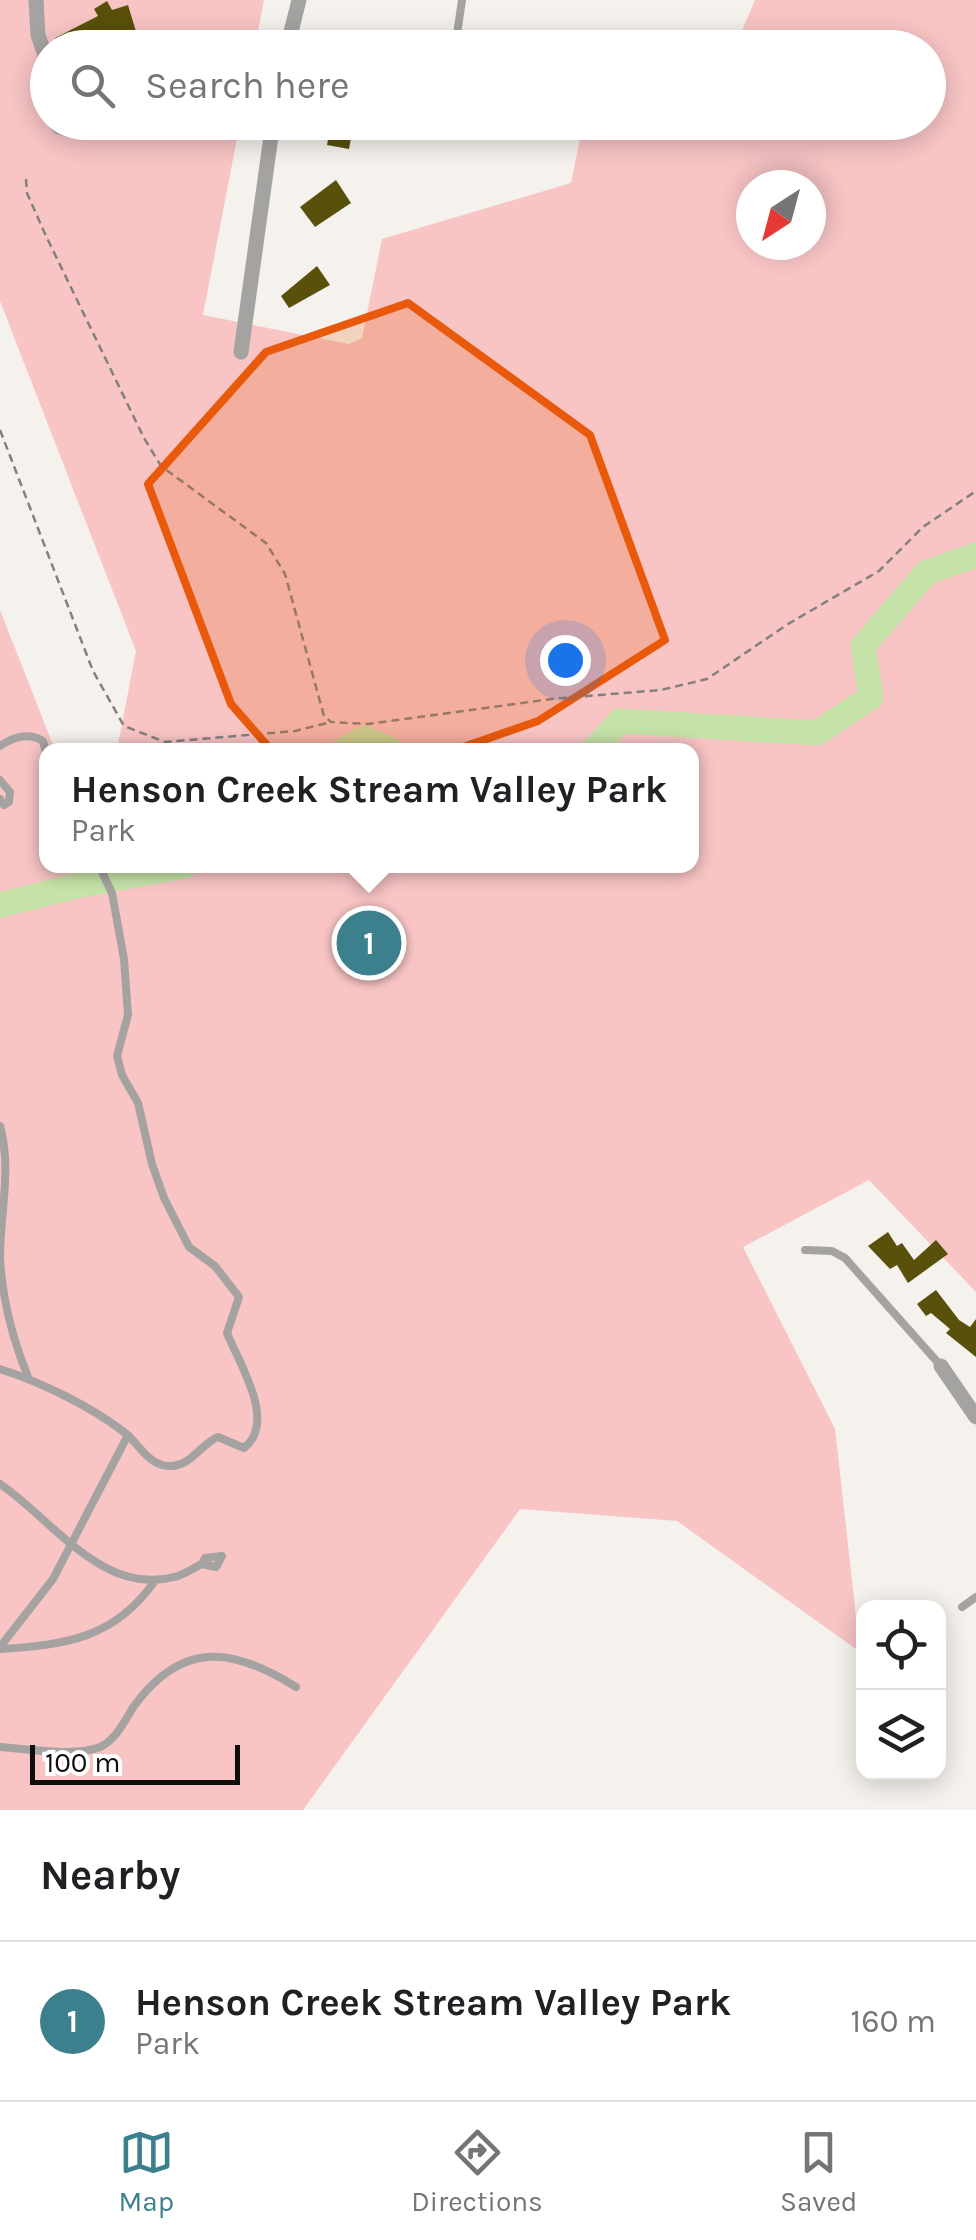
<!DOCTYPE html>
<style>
:root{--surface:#fff;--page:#f6f6f6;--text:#202124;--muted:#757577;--line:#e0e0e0;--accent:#3c808e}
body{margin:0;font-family:Karla,sans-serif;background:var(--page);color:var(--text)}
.controls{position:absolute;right:30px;bottom:30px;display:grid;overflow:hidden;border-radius:20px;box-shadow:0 5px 25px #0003}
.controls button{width:90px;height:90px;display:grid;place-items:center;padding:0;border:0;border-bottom:2px solid var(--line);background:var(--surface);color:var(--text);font:50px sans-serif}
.compass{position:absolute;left:736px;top:170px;width:90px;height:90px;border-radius:50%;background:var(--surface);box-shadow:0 5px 25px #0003;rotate:216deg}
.scale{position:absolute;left:30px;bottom:25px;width:210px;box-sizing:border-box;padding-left:10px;border:5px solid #100e0d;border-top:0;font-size:28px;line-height:35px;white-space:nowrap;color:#100e0d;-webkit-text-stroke:8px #fff;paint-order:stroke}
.you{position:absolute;left:565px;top:660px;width:35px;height:35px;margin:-25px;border:8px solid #fff;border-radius:50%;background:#1a73e8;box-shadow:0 0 0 15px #1a73e833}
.badge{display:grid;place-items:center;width:65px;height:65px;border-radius:50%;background:var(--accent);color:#fff;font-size:32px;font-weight:700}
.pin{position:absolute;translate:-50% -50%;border:5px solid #fff;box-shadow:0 2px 10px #0006}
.popup{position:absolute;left:39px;top:743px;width:660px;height:130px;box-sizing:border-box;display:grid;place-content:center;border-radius:20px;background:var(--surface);filter:drop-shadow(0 2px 8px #0005);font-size:32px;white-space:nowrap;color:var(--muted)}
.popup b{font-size:38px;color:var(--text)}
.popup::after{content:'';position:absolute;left:50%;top:100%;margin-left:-20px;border:20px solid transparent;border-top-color:var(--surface)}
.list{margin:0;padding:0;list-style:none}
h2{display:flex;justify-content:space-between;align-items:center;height:130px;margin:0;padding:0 40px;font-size:42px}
h2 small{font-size:32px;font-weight:400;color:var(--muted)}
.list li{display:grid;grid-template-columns:65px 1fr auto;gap:30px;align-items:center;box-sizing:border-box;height:160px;padding:0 40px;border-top:2px solid var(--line)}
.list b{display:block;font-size:38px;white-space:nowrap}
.list p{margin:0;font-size:32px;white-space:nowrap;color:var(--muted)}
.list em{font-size:32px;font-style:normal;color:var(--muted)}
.icon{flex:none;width:55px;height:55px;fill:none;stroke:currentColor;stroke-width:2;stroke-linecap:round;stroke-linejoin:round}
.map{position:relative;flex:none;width:976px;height:1810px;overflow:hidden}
.search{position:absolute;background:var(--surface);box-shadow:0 5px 25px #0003;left:30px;right:30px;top:30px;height:110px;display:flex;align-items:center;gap:25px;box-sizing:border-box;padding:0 35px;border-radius:55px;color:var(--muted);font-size:38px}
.sheet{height:290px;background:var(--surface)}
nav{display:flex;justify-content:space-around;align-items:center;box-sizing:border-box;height:140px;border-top:2px solid var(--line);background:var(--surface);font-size:28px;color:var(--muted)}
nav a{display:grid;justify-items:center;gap:5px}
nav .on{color:var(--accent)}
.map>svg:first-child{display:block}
.green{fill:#f8c4c4;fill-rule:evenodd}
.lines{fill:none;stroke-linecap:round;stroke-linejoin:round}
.river{stroke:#c5e2a8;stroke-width:25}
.building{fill:#59500c}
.path{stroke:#83807d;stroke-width:2.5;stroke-dasharray:8 5;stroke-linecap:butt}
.lane{stroke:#a5a3a2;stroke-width:8}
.street{stroke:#a5a3a2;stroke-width:15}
.marked{fill:#e8590c;fill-opacity:0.2;stroke:#e8590c;stroke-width:8;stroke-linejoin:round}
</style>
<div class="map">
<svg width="976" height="1810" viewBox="0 0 976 1810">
<rect width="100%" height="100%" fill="#f5f2ed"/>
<!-- green -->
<path class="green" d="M 0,0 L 264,0 L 255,47 L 48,48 L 48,122 L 240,123 L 203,315 L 349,344 L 362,338 L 382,239 L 571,183 L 581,133 L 619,122 L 928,122 L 928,48 L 735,47 L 755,0 L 976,0 L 976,1292 L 869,1180 L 743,1247 L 835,1429 L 860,1652 L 677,1521 L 520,1509 L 303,1810 L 0,1810 L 0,610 L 55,750 L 46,750 L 46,866 L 692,866 L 692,750 L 117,750 L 136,651 L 0,301 ZM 751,185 L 811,185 L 811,245 L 751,245 Z"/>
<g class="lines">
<!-- river -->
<path class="river" d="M 343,750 L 364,738 L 391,750
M 593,750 L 620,721 L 817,733 L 871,697 L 863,646 L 927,572 L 976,555
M 0,905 L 76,886 L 185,866"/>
</g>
<!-- building -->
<path class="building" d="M 107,1 L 112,10 L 128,5 L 141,48 L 60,48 L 55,38 L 98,16 L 94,9 Z
M 331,122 L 354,122 L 349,149 L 327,145 Z
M 336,180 L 351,203 L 315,227 L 300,207 Z
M 317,266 L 330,285 L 289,308 L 281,296 Z
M 888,1232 L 897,1246 L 902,1243 L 914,1260 L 936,1240 L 948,1254 L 908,1283 L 897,1265 L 890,1269 L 868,1246 Z
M 936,1290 L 959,1320 L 970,1327 L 976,1319 L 976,1357 L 946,1333 L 950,1329 L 931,1313 L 926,1316 L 917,1304 Z"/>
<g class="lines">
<!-- path -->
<path class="path" d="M 26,179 L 27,193 L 46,236 L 144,438 L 161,466 L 266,543 L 285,574 L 324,716 L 331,722 L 368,724 L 551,699 L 661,690 L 707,679 L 788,624 L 879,571 L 923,527 L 976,491
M 0,430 L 93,671 L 124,726 L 165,742 L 295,731 L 331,722"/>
<!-- lane -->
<path class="lane" d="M 455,48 L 462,0
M 0,746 C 13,737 28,732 43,741 L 46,753
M 0,780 L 10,792 L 9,802 L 4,805 L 0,799
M 0,1126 C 12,1168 0,1215 0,1257 C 2,1298 13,1340 28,1377
M 805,1250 L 832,1251 L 845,1258 L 941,1366
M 0,1369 C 41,1382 90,1406 124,1432 C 140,1444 149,1468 173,1466 C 192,1464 201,1444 218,1437 L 244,1448 C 277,1422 240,1365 227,1333 L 239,1297 L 215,1266 L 189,1247 L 164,1198 L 152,1164 L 138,1103 L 122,1075 L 117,1056 L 128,1015 L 124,959 L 112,893 L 99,866
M 0,1484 C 51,1518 102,1596 174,1577 C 184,1575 193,1568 202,1564 L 216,1567 L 222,1556 L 205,1558 L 202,1564
M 962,1607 L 976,1597
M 0,1647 L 53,1579 L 128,1435
M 0,1649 C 64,1645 114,1639 154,1582
M 0,1747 C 26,1749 77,1757 100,1747 C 116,1740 125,1720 134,1706 C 183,1639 234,1648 296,1687"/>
<!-- street -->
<path class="street" d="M 36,0 L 38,35 L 48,64
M 287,48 L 299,0
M 55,122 L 59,127 L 77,132 L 94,122
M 241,352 L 273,122
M 941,1366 L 976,1417"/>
</g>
<!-- marked area -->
<path class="marked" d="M 408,303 L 590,435 L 665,640 L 538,721 L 314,799 L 231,704 L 148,484 L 266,352 Z"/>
</svg>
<div class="controls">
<button><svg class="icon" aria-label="locate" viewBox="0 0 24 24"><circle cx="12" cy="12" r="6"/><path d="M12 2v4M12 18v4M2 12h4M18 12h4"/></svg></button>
<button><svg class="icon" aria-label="layers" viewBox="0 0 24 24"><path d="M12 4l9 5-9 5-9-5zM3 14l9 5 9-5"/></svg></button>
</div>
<svg class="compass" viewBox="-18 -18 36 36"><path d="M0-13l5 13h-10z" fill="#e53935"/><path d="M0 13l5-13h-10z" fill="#757577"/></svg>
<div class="scale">100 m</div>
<div class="you"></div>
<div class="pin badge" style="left:369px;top:943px">1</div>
<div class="popup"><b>Henson Creek Stream Valley Park</b>Park</div>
<div class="search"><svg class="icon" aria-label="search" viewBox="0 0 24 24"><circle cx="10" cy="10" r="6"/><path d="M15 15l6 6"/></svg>Search here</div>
</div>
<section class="sheet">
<h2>Nearby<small></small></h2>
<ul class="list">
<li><span class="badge">1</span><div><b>Henson Creek Stream Valley Park</b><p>Park</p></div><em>160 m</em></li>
</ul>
</section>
<nav>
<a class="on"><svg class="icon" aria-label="map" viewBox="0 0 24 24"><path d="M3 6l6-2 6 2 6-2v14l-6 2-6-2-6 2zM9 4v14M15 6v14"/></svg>Map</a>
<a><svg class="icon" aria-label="directions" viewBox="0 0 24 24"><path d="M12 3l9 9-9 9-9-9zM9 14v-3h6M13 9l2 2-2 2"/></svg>Directions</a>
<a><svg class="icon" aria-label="saved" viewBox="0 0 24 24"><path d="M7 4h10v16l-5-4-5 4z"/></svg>Saved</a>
</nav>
